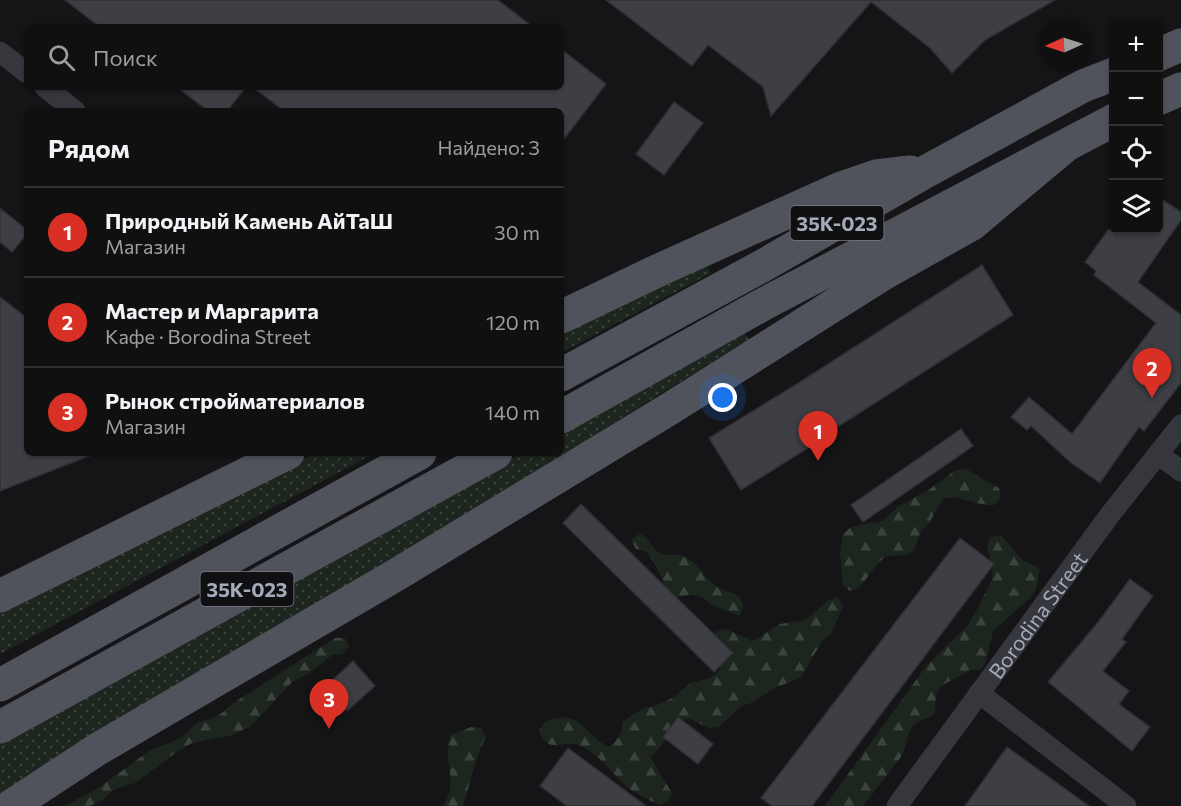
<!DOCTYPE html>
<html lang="ru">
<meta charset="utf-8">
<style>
:root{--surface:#101011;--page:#1e1e1f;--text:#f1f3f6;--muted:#9c9d9f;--line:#303031;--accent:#d93025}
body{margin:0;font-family:Commissioner,sans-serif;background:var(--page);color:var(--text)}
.controls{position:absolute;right:18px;top:18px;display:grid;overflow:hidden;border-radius:9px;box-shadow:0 2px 4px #0004}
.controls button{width:54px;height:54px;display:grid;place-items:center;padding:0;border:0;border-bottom:2px solid var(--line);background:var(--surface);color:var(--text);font:30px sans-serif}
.compass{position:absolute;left:1037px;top:18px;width:54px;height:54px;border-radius:50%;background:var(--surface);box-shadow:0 2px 4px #0004;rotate:267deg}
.you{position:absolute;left:723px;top:398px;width:21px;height:21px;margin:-15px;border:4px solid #fff;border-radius:50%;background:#1a73e8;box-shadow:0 0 0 9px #1a73e833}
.badge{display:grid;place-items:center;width:39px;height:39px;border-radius:50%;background:var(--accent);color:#fff;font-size:20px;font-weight:700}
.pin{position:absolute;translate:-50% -50px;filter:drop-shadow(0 2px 3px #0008)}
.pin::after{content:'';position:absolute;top:32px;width:21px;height:18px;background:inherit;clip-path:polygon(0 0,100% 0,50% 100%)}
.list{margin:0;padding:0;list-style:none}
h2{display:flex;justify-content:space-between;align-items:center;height:78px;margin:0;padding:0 24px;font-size:26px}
h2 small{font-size:20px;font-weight:400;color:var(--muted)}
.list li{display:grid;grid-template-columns:39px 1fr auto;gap:18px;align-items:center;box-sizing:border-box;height:90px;padding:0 24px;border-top:2px solid var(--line)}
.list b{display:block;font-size:22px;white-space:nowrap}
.list p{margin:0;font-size:20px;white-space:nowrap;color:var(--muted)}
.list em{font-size:20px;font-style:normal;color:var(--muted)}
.icon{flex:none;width:33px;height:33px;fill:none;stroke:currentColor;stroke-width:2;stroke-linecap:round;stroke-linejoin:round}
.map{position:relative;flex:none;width:1181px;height:806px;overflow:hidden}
.search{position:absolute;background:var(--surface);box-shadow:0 2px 4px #0004;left:24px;top:24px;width:540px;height:66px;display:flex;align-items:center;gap:15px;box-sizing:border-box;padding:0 21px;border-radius:9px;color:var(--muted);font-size:22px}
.panel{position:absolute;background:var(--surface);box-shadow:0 2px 4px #0004;left:24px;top:108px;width:540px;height:348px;border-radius:9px}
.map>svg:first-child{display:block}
.grass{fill:url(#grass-dots)}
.forest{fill:url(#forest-firs)}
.building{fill:#3e3f45;stroke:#2f2f33;stroke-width:1.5}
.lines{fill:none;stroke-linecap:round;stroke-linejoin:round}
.street{stroke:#36363d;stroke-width:21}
.primary{stroke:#51535c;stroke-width:33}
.labels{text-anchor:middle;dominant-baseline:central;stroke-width:4.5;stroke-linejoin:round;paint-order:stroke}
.shield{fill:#101012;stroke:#787c87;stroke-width:1.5}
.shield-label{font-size:20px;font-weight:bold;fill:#a5aab9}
.street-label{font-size:21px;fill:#a5aab9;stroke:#101012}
</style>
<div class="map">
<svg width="1181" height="806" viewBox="0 0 1181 806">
<defs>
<pattern id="grass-dots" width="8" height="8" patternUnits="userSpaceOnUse" patternTransform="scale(1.5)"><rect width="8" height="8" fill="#1d261e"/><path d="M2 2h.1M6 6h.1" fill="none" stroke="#3b433d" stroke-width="1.8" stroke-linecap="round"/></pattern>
<pattern id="forest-firs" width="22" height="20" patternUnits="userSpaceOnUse" patternTransform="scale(1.5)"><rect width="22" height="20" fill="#1d261e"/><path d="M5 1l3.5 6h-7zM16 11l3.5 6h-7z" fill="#3b433d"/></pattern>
</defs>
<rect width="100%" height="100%" fill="#151517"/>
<!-- grass -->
<path class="grass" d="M 706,264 L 711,273 L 561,353 L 561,334 Z
M 742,330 L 749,339 L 0,804 L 0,743 L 521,453 L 561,453 L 561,431 Z
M 316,453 L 375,453 L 0,654 L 0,607 Z"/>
<!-- forest -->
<path class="forest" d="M 963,468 C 976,473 985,482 999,488 L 1001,498 L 994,505 C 976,506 962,495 945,498 L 938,506 L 929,524 L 921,531 L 914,550 L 906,555 L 886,556 L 878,563 L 860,587 L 850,591 L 843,585 L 840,553 L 843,534 L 851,527 L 882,521 L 899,506 L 927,491 L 953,472 Z
M 640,534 C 652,540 650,548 660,553 C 666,557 676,553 683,556 C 697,562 704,576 715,585 C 722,591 732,592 740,597 L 743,607 L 739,616 L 710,604 L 702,597 L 692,595 L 671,597 C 665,587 654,556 645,551 C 642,550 639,550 636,549 L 631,540 Z
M 1001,535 L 1021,559 L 1040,569 L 1036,589 L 1031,597 L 993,631 L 986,661 L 981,670 L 970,670 L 941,686 L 936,694 L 935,714 C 930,718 923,719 917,722 C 906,729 908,746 901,757 L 863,806 L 825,806 L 927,665 L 967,626 L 978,608 L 992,579 L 992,568 L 987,547 L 990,537 Z
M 837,597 L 843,606 L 831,634 L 823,640 L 802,675 L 793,681 L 774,688 L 751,703 L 741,706 L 719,727 L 709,728 L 690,719 L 675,720 L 670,728 L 667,739 L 651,757 C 656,770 665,780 672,793 L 668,802 L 659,805 C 650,800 638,795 630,789 C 613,776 602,756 581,746 C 564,738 548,757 539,730 L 546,721 C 582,708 582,734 609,747 C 619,740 622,733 623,721 L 644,708 L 655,706 L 674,697 L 690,683 L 710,678 L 719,671 L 722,661 L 715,642 L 715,632 L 725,629 L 753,641 L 780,624 L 801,621 L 811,616 L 827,601 Z
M 335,638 L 345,638 L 349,647 L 342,654 L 332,655 L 309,673 L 292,682 L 250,727 L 232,735 L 192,743 L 175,753 L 135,783 L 115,789 L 100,802 L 89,806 L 65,806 L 98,788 L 152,749 L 172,742 L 182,737 L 197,723 L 218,716 L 235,702 Z
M 471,727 L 481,728 L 486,737 C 475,759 470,783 463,806 L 443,806 C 460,780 441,760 451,735 Z"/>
<!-- building -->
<path class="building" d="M 65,0 L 498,0 L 533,27 L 100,27 Z
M 606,0 L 1055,0 L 985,40 L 952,73 L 930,48 L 871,2 L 771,116 L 763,87 L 708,45 L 692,66 Z
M 561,49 L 606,84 L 561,143 L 561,111 L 284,111 L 253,87 L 561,87 Z
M 177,87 L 246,87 L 227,111 L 208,111 Z
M 674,102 L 703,123 L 664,175 L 636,154 Z
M 1158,197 L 1181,212 L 1181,220 L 1138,282 L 1181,315 L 1181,383 L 1144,431 L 1139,427 L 1100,483 L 1070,462 L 1031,426 L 1027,430 L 1011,417 L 1029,397 L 1072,434 L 1156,323 L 1094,275 L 1096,271 L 1085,262 L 1108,230 L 1158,230 Z
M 0,208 L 27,230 L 27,234 L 12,252 L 0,242 Z
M 982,265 L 1013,315 L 831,431 L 832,433 L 741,490 L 709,438 L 800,382 Z
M 0,297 L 27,318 L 27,453 L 94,454 L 0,491 Z
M 961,429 L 973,446 L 863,522 L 851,505 Z
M 581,504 L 733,653 L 714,672 L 563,523 Z
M 960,538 L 994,564 L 812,806 L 772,806 L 761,798 Z
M 1130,579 L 1153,596 L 1122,639 L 1126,642 L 1103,671 L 1129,691 L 1119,704 L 1150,727 L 1132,751 L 1048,682 L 1099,621 Z
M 353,661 L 375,686 L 347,711 L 325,687 Z
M 678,717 L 713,744 L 698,764 L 663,737 Z
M 1007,747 L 1089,806 L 965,806 Z
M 568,748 L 646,806 L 567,806 L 540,786 Z"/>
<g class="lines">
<!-- street -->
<g class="street">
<path d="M 0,52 L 27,73"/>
<path d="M 45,87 L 75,111"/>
<path d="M 1158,454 L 1181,471"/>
<path d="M 979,693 L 1126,806"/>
<path id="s1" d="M 897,806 L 1109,516 L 1181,425"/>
</g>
<!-- primary -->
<path class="primary" d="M 1158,55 L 1181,45
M 1158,99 L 1181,89
M 561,317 L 659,270 L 841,188 L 876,176 L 910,172
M 561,375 L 764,265 L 927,171 L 1083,86 L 1114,74
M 561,417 L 762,305 L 1114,120
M 0,596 L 288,453
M 0,685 L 420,453
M 0,727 L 496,453
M 11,806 L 98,749 L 396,575 L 671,408 L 883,274 L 972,224 L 1064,147"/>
</g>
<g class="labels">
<!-- shield labels -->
<g class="shield">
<rect x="790.5" y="206" width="93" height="34" rx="4.5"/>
<rect x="200.5" y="572" width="93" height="34" rx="4.5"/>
</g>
<g class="shield-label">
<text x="837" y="223">35К-023</text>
<text x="247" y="589">35К-023</text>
</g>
<!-- street labels -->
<g class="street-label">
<text stroke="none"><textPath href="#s1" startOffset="237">Borodina Street</textPath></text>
</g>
</g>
</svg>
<div class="controls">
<button>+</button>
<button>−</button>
<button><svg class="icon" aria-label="locate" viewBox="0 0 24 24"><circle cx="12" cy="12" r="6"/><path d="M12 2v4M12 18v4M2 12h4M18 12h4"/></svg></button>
<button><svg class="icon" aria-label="layers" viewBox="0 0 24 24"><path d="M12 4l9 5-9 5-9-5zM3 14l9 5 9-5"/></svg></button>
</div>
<svg class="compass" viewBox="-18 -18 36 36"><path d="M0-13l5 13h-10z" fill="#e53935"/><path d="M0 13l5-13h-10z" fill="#9c9d9f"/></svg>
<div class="you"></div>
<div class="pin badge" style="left:818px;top:461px">1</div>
<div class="pin badge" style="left:1152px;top:398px">2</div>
<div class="pin badge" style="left:329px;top:729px">3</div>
<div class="search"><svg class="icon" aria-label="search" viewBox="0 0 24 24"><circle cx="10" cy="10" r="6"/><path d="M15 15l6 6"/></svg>Поиск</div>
<section class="panel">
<h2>Рядом<small>Найдено: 3</small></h2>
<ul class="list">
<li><span class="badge">1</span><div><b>Природный Камень АйТаШ</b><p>Магазин</p></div><em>30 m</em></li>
<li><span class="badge">2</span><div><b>Мастер и Маргарита</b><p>Кафе · Borodina Street</p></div><em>120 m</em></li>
<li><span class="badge">3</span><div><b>Рынок стройматериалов</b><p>Магазин</p></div><em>140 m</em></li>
</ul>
</section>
</div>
